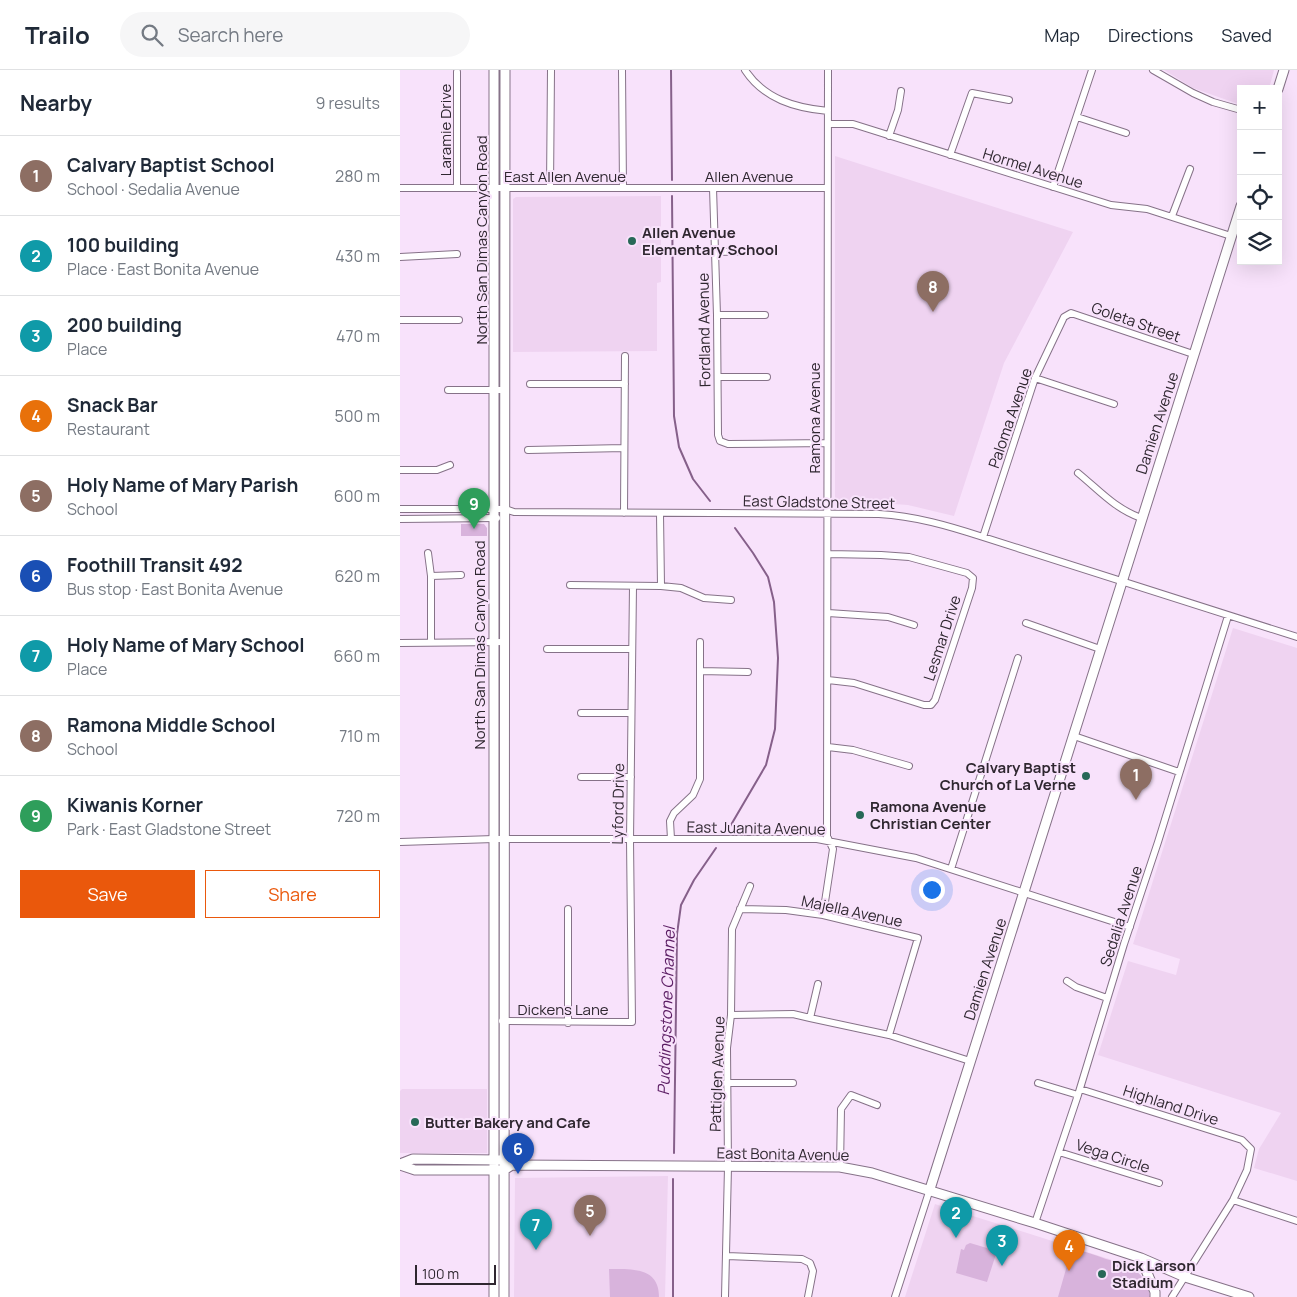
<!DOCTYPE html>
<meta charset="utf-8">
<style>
:root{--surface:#fff;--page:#f6f6f7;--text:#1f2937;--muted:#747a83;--line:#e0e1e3;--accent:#ea580c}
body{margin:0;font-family:Manrope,sans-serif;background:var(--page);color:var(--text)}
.controls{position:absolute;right:15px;top:15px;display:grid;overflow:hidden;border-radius:0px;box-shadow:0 5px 20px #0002}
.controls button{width:45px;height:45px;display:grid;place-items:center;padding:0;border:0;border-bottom:1px solid var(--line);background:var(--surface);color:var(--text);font:25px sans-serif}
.scale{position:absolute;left:15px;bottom:12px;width:81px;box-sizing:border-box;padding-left:5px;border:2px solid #2f2730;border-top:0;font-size:14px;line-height:18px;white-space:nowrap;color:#2f2730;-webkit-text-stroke:4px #f8e2fb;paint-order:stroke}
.you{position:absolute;left:531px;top:819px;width:18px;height:18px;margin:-12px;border:4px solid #fff;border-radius:50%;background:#1a73e8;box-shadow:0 0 0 8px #1a73e833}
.badge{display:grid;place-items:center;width:32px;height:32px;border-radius:50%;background:var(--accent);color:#fff;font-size:16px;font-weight:700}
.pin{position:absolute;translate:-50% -41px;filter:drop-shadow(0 1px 2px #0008)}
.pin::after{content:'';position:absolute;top:26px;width:18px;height:15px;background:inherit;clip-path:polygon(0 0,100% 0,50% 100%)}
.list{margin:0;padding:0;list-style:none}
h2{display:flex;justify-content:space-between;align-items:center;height:65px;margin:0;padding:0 20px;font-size:21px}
h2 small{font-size:16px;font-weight:400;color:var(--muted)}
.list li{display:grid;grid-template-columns:32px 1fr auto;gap:15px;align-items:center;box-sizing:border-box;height:80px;padding:0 20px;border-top:1px solid var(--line)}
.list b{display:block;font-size:19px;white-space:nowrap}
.list p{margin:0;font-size:16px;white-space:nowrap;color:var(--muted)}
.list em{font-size:16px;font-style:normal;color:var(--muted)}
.actions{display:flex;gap:10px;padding:15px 20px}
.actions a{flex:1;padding:11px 0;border:1px solid var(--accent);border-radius:0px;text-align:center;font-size:18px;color:var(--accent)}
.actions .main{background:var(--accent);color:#fff}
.icon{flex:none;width:28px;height:28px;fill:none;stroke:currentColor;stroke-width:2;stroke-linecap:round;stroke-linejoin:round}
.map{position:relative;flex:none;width:897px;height:1227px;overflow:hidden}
header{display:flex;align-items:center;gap:30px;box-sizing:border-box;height:70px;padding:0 25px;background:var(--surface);border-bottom:1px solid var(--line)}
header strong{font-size:24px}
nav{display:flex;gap:28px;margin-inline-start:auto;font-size:18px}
.search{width:350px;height:45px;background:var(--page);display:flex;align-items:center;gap:12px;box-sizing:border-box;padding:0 18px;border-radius:28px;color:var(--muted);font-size:19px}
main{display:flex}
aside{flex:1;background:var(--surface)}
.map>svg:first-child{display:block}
.built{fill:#efd3f1}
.green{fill:#d8b3dc}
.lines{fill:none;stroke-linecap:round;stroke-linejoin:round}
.stream{stroke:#86608a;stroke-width:2}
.minor-casing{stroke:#867288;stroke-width:8}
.major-casing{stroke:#867288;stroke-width:11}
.minor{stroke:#fff;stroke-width:6}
.major{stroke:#fff;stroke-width:9}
.poi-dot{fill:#276857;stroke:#f8e2fb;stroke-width:2}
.labels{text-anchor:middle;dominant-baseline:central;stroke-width:4;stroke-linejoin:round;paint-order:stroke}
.street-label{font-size:15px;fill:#2f2730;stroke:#f8e2fb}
.poi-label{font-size:15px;font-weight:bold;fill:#2f2730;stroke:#f8e2fb;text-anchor:start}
.water-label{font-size:16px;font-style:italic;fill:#5c1e64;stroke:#f8e2fb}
</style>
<header>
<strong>Trailo</strong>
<div class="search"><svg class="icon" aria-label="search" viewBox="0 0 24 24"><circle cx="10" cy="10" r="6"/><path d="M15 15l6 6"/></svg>Search here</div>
<nav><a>Map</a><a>Directions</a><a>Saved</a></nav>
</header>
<main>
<aside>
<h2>Nearby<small>9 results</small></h2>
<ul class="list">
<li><span class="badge" style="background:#8d6e63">1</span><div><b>Calvary Baptist School</b><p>School · Sedalia Avenue</p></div><em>280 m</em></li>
<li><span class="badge" style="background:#0f9aa8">2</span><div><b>100 building</b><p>Place · East Bonita Avenue</p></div><em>430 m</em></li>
<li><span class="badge" style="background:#0f9aa8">3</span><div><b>200 building</b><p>Place</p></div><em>470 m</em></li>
<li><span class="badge" style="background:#e8710a">4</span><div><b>Snack Bar</b><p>Restaurant</p></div><em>500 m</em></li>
<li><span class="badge" style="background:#8d6e63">5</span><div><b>Holy Name of Mary Parish</b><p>School</p></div><em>600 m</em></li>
<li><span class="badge" style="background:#1a4fb4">6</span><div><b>Foothill Transit 492</b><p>Bus stop · East Bonita Avenue</p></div><em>620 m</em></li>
<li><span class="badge" style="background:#0f9aa8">7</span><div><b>Holy Name of Mary School</b><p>Place</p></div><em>660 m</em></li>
<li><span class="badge" style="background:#8d6e63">8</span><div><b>Ramona Middle School</b><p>School</p></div><em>710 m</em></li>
<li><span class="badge" style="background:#2e9e5b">9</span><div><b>Kiwanis Korner</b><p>Park · East Gladstone Street</p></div><em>720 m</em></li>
</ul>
<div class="actions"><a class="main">Save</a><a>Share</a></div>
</aside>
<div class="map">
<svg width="897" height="1227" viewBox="0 0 897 1227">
<rect width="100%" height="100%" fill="#f8e2fb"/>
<!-- built -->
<path class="built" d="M 764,0 L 874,0 L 869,19 L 841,19 L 841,35 L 793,18 Z
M 435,86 L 673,162 L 604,293 L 554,446 L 508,435 L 480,433 L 435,433 Z
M 261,126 L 261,212 L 257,213 L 257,281 L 113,282 L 113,129 L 116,127 Z
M 833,558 L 897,578 L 897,1111 L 854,1098 L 859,1079 L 881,1043 L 698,985 L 728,891 L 776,905 L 780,889 L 733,874 Z
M 2,1019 L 87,1019 L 87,1083 L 0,1083 L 0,1021 Z
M 268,1106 L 265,1227 L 114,1227 L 115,1108 Z
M 535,1134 L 728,1195 L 741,1205 L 748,1221 L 748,1227 L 505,1227 Z"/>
<!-- green -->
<path class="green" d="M 61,454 L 84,454 L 87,458 L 87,466 L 61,466 Z
M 570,1173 L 597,1181 L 587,1212 L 556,1203 L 561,1179 L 564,1180 L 566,1175 Z
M 672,1178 C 684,1181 695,1185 706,1189 C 728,1195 747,1201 750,1227 L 658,1227 Z
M 209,1199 C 232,1199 259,1197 259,1227 L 210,1227 Z"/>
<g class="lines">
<!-- stream -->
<path class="stream" d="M 271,0 L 272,110
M 272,126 L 274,346 L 279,377 L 293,409 L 310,431
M 328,760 L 366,695 L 375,659 L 378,588 L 374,532 L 368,507 L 353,483 L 335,458
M 274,1083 L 277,864 L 281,835 L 294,810 L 316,778
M 273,1227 L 273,1109"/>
<!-- minor casing -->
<g class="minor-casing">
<path id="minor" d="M 222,0 L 223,118
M 345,0 C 364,29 395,38 428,41
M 753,0 L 793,23 L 813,32 L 841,40
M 677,47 L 726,63
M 428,54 L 453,54 L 711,135 L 747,139 L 831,166
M 489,66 L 498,40 L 501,21
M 550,85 L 572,23 L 609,30
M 653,117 L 692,0
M 0,118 L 427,118
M 57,118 L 57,2
M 150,118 L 151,0
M 313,118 L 317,245 L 318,365 L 320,371 L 328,374 L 427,373
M 772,146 L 790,99
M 315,182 L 364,181
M 0,187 L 57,184
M 317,245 L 365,245
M 0,250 L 59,250
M 318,307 L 367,307
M 635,308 L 714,334
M 130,314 L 225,314
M 48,320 L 104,320
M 128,380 L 224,378
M 0,400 L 37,400 L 50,395
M 678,403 C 700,421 714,438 741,448
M 0,439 L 105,439 L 114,442 L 479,444 C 515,446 549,456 583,467 L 897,567
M 224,443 L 225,286
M 260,444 L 261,516
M 0,449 L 97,448
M 583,467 L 635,308 L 664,247 L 671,243 L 793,284
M 28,483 L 31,506 L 31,572
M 31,506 L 61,505
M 170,515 L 261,516 L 281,518 L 304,528 L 331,530
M 428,543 L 488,547 L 514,555
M 626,553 L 700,579
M 0,573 L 105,572
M 147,579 L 231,579
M 300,601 L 348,602
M 428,610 L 454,613 L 524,635 L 531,635 L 535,630 L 572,518 L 573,508 L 567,503 L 509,487 L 481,485 L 428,484
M 181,643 L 231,643
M 674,666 L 779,702
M 428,677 L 453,680 L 509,696
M 181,707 L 231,707
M 271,769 L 270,751 L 274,743 L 293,725 L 300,709 L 300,572
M 0,772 L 94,769 L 417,769 L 516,788 L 730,857
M 551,799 L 618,588
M 340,839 L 386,840 L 423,845 L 518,868 L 489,965
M 423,845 L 433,779 L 427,766 L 428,0
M 667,911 L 676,917 L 707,928
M 331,945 L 393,944 L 410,948 L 489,965 L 570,991
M 410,948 L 418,914
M 102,951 L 232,952 L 230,770 L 233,516
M 168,953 L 168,839
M 326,1013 L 393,1013
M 638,1013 L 678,1025
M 680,1019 L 842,1070 L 851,1079 L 847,1100 L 833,1130 L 772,1227
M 659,1082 L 759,1113
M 440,1097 L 441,1039 L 451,1025 L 477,1035
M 833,1130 L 897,1151
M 635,1153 L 678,1025 L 724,874 L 758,772 L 828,546
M 327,1186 L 402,1189 L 410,1193 L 413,1201 L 408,1227
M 325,1227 L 328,1097 L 327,978 L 331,945 L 332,859 L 350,816
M 495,1227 L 530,1119"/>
</g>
<!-- major casing -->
<g class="major-casing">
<path id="major" d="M 878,19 L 884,0
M 0,1094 L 13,1089 L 99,1090
M 0,1095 L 15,1100 L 104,1100 L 112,1095 L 440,1097 L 472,1103 L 635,1153 L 741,1188 L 785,1207 L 849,1227
M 530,1119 L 841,136
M 741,1188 L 755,1222 L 755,1227
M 94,1227 L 94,0
M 104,1227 L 105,0"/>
</g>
<!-- minor -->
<use href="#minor" class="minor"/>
<!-- major -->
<use href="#major" class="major"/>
</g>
<!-- markers -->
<g class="poi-dot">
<circle cx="232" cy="171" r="5"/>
<circle cx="686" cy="706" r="5"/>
<circle cx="460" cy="745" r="5"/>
<circle cx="15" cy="1052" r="5"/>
<circle cx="702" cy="1204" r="5"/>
</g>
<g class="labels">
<!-- street labels -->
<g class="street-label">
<text transform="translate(45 60) rotate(-90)">Laramie Drive</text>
<text transform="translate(633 98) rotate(17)">Hormel Avenue</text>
<text x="165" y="106">East Allen Avenue</text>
<text x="349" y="106">Allen Avenue</text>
<text transform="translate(81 170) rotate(-90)">North San Dimas Canyon Road</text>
<text transform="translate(736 252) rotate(19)">Goleta Street</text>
<text transform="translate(304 260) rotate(-91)">Fordland Avenue</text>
<text transform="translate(414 348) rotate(-90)">Ramona Avenue</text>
<text transform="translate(610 348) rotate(-71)">Paloma Avenue</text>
<text transform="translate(757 353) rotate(-72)">Damien Avenue</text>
<text transform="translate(419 432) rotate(1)">East Gladstone Street</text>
<text transform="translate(542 568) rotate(-72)">Lesmar Drive</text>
<text transform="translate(79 575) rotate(-90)">North San Dimas Canyon Road</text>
<text transform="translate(218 734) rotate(-89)">Lyford Drive</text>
<text transform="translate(356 758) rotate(1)">East Juanita Avenue</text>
<text transform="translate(452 841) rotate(12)">Majella Avenue</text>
<text transform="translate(721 846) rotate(-72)">Sedalia Avenue</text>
<text transform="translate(585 899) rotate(-72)">Damien Avenue</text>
<text x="163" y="939">Dickens Lane</text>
<text transform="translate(317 1004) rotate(-88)">Pattiglen Avenue</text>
<text transform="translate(771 1035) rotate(18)">Highland Drive</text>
<text transform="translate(383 1084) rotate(1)">East Bonita Avenue</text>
<text transform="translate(713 1086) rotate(18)">Vega Circle</text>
</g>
<!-- poi labels -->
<g class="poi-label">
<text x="242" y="162">Allen Avenue<tspan x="242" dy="17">Elementary School</tspan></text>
<text x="676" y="697" text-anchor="end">Calvary Baptist<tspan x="676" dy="17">Church of La Verne</tspan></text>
<text x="470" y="736">Ramona Avenue<tspan x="470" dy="17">Christian Center</tspan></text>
<text x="25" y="1052">Butter Bakery and Cafe</text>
<text x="712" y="1195">Dick Larson<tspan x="712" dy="17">Stadium</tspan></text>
</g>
<!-- water labels -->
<g class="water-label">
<text transform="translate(266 941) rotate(-88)">Puddingstone Channel</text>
</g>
</g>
</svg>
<div class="controls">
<button>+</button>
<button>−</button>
<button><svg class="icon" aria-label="locate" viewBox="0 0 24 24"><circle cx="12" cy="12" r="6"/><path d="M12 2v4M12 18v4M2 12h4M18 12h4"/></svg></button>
<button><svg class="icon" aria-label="layers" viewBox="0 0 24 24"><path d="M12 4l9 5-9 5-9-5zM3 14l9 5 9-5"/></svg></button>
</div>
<div class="scale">100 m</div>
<div class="you"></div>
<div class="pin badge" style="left:736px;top:730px;background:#8d6e63">1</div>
<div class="pin badge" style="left:556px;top:1168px;background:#0f9aa8">2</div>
<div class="pin badge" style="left:602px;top:1196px;background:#0f9aa8">3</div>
<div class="pin badge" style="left:669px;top:1201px;background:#e8710a">4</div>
<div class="pin badge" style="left:190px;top:1166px;background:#8d6e63">5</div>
<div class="pin badge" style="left:118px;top:1104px;background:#1a4fb4">6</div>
<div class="pin badge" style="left:136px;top:1180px;background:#0f9aa8">7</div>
<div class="pin badge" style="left:533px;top:242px;background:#8d6e63">8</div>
<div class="pin badge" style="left:74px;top:459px;background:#2e9e5b">9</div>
</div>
</main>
